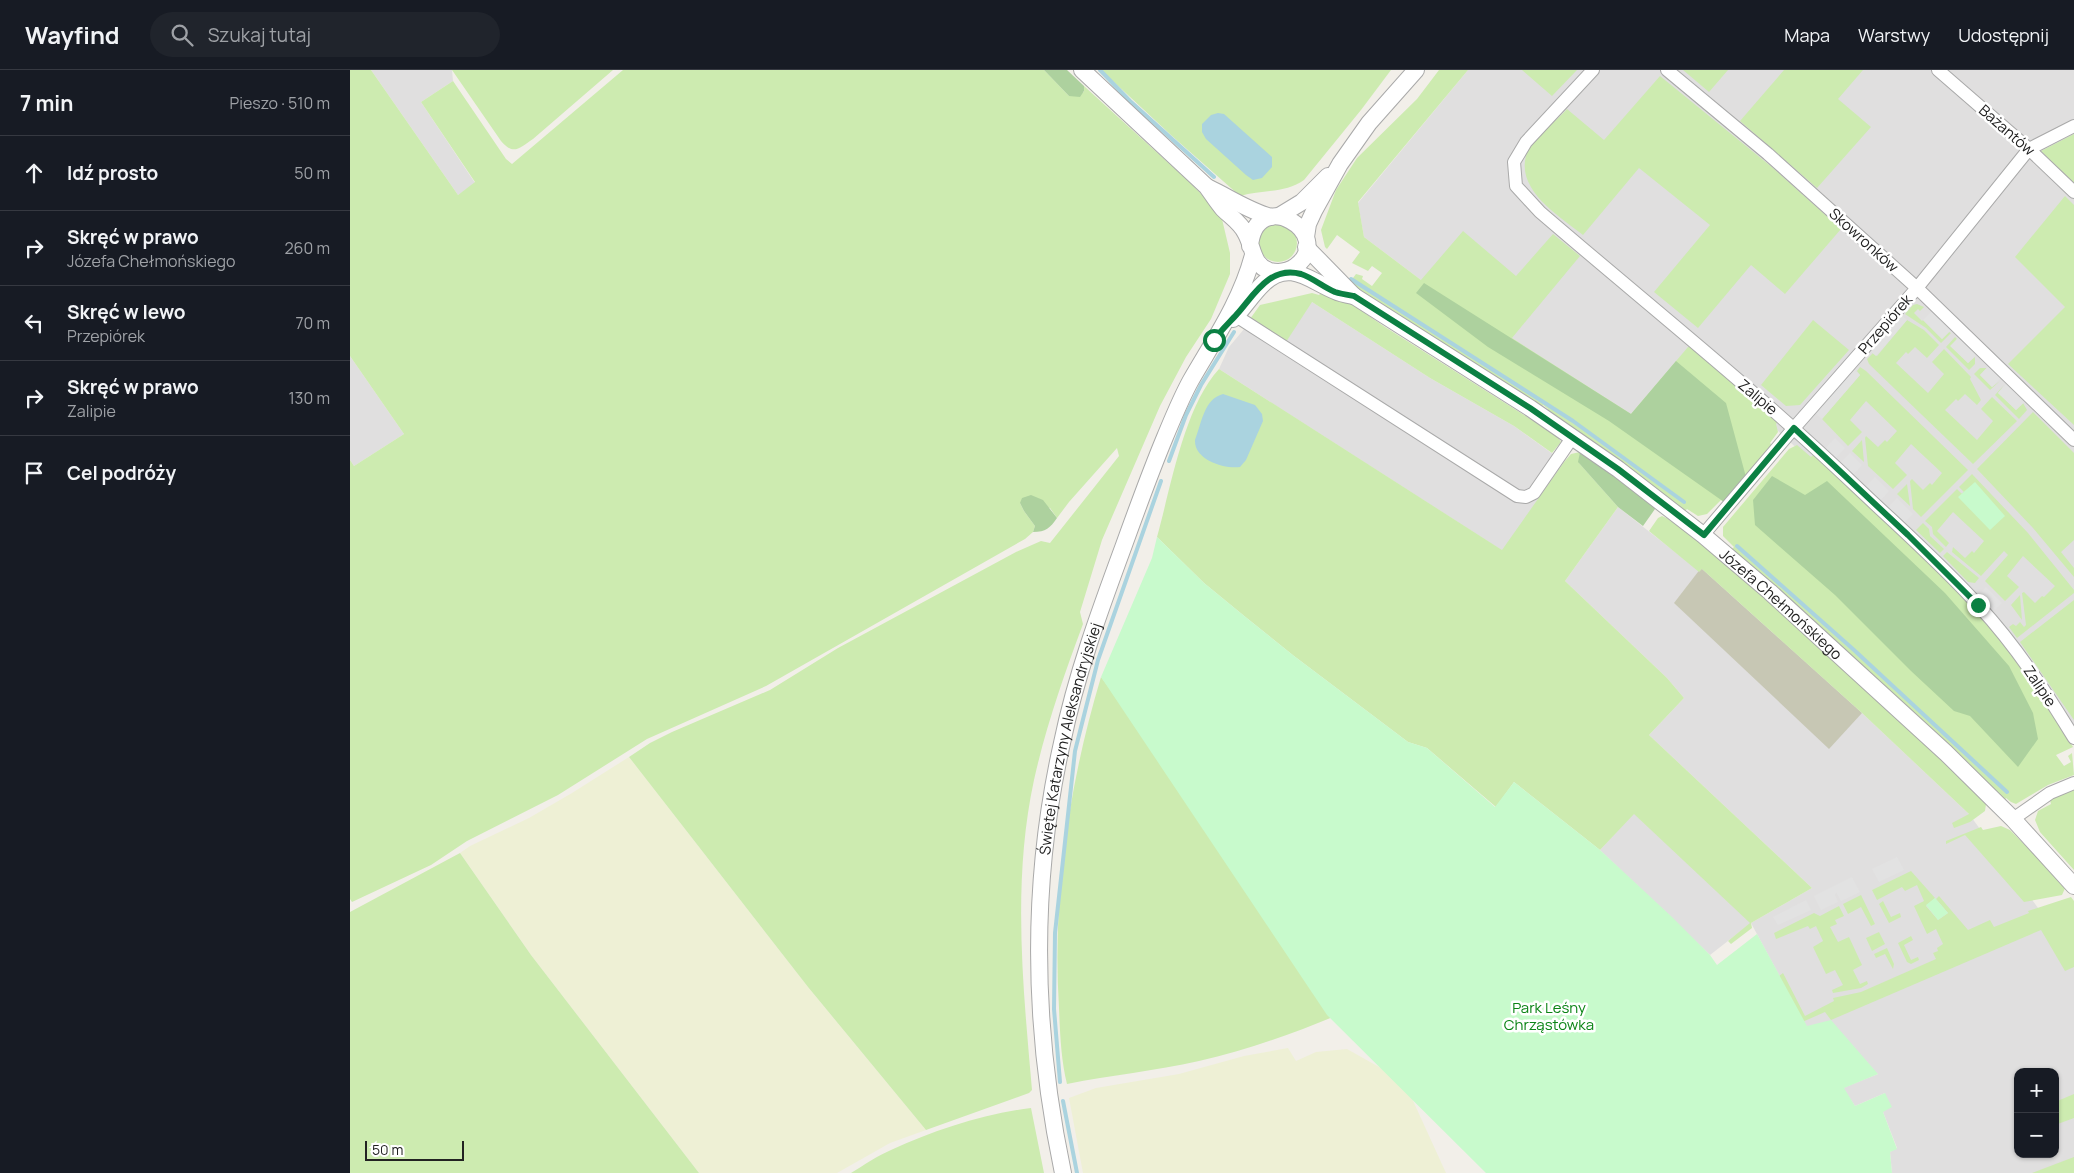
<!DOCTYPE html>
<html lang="pl">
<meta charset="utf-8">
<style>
:root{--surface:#171b24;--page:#20242c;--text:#f1f3f6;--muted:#9ea1a6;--line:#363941}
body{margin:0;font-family:Manrope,sans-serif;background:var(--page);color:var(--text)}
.controls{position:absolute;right:15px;bottom:15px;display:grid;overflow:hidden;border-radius:10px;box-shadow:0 1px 4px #0004}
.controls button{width:45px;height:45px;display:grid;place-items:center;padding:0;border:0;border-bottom:1px solid var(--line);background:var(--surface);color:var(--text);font:25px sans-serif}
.scale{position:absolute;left:15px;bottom:12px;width:99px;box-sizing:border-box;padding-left:5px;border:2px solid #222;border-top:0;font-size:14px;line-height:18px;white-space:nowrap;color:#222;-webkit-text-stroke:4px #fff;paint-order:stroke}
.stop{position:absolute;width:15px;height:15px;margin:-11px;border:4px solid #0b8043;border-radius:50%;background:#fff}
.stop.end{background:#0b8043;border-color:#fff;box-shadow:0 1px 5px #0008}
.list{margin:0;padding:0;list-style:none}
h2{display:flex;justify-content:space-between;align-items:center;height:65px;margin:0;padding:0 20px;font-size:21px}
h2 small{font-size:16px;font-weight:400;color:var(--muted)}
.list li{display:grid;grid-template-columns:32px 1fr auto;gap:15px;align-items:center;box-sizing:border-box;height:75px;padding:0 20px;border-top:1px solid var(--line)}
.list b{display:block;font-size:19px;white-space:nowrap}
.list p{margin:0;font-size:16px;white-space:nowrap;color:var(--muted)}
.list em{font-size:16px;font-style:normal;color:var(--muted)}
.icon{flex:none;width:28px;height:28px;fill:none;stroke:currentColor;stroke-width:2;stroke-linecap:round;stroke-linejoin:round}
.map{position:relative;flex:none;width:1724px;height:1103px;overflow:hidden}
header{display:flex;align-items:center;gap:30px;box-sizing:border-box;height:70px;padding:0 25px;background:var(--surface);border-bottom:1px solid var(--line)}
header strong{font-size:24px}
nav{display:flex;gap:28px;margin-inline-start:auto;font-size:18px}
.search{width:350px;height:45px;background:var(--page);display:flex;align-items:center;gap:12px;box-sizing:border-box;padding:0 18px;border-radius:28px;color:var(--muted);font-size:19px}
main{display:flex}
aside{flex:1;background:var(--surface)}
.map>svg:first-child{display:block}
.residential{fill:#e0dfdf;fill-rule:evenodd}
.construction{fill:#c7c7b4}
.farmland{fill:#eef0d5}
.grass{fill:#cdebb0}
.forest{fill:#add19e}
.park{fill:#c8facc}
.parking{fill:#e2e2e2}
.water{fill:#aad3df}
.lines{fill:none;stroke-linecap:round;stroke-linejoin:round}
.stream{stroke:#aad3df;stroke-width:4}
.minor-casing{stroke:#a9a9a9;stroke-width:14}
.tertiary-casing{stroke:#a9a9a9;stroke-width:18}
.minor{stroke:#fff;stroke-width:12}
.tertiary{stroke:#fff;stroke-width:16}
.route{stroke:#0b8043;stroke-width:6}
.labels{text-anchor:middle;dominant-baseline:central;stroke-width:5;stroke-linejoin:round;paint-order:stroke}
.street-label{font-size:15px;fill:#222;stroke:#fff}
.park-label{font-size:15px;fill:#0c8416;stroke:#fff}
</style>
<header>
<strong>Wayfind</strong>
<div class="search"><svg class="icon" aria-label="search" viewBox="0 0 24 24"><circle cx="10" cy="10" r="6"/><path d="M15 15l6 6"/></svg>Szukaj tutaj</div>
<nav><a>Mapa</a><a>Warstwy</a><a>Udostępnij</a></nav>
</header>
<main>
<aside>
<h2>7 min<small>Pieszo · 510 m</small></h2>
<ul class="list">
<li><svg class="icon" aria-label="ahead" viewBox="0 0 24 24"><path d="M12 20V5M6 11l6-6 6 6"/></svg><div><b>Idź prosto</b></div><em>50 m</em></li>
<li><svg class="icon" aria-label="right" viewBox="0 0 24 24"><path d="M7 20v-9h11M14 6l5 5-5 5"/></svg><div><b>Skręć w prawo</b><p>Józefa Chełmońskiego</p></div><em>260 m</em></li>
<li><svg class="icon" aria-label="left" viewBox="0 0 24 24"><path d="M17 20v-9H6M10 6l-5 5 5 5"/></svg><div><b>Skręć w lewo</b><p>Przepiórek</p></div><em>70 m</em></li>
<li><svg class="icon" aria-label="right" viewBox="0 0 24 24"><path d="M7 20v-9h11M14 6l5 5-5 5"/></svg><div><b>Skręć w prawo</b><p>Zalipie</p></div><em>130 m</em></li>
<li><svg class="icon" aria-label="arrive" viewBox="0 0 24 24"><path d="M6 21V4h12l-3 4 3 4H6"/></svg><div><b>Cel podróży</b></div></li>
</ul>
</aside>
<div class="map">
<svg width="1724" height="1103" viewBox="0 0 1724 1103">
<rect width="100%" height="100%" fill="#f2efe9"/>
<!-- residential -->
<path class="residential" d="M 21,0 L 102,0 L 103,11 L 71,32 L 125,113 L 108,125 Z
M 1118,0 L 1724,0 L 1724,669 L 1465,395 L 1338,278 L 1281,345 L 1071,210 L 1014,167 L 1008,133 Z
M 962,232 L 1080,308 L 1164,356 L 1214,392 L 1153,481 L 869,299 L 879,277 L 910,240 Z
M 0,286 L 54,364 L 4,396 L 0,390 Z
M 1268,437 L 1349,501 L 1351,498 L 1512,643 L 1619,744 L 1724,887 L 1724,1103 L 1542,1103 L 1540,1082 L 1547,1078 L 1533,1042 L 1535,1023 L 1505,1036 L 1493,1018 L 1528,1004 L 1457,957 L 1401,853 L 1360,885 L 1250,780 L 1284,743 L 1401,853 L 1462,818 L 1299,665 L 1334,628 L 1317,608 L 1215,511 ZM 1668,1002 L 1705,1002 L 1705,1084 L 1668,1084 Z"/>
<!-- construction -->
<path class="construction" d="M 1351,498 L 1512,643 L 1479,679 L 1324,533 Z"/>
<!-- farmland -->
<path class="farmland" d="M 279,687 L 458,917 L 576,1060 L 540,1073 L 487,1103 L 349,1103 L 181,885 L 110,783 L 120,776 L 179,748 L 222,723 Z
M 938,978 L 946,991 L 966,982 L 997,979 L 1054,1011 L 1096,1103 L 733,1103 L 719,1028 L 746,1018 L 829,1004 L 894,986 Z"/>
<!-- grass -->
<path class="grass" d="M 0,0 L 21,0 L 108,125 L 125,112 L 71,32 L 103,11 L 156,89 L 162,94 L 273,0 L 694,0 L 719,26 L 734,22 L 734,16 L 836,109 L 874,146 L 872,149 L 880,183 L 880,204 L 861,249 L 836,287 L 810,336 L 752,470 L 730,542 L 733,554 C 714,605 696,656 684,710 C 662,812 673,917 682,1020 L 679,1023 L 576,1060 L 458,917 L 279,687 L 300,673 L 322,662 L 420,620 L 488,578 L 666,482 L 691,471 L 700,473 L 769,386 L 767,378 L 719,432 L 707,448 L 700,438 L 670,433 L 674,441 L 685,456 L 683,462 L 675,469 L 416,616 L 297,669 L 208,725 L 117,771 L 81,795 L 2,832 L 0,829 L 0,390 L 4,396 L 54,364 L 0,286 Z
M 102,0 L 263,0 L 183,69 C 169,78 164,86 151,71 Z
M 751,0 L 1041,0 L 1011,40 L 954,110 C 936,123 912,120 890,126 L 822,66 Z
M 1089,0 L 1118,0 L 1008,132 L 1014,167 L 1071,210 L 1113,161 L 1166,206 L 1203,164 L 1230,186 L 1162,268 L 1281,344 L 1338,277 L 1345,277 L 1428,351 L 1426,354 L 1428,362 L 1420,373 L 1423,376 L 1374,432 L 1371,430 L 1357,444 L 1348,446 L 1337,439 L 1334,442 L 1197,341 L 1198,339 L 1193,335 L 1191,337 L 1004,220 L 1000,212 L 1006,204 L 1013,206 L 1012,209 L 1022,216 L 1032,203 L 1022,196 L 1018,201 L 1002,193 L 1010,182 L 987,165 L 977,179 L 975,177 L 971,160 L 986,120 L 1007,88 L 1067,29 Z
M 1172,0 L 1227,0 L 1202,26 Z
M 1333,0 L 1378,0 L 1359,22 Z
M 1434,0 L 1513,0 L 1488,29 L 1521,57 L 1467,118 L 1390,51 Z
M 1310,6 L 1423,98 L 1491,159 L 1435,224 L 1401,195 L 1348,258 L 1304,222 L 1360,155 L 1289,98 L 1233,165 C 1208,145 1160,117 1179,78 C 1185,68 1208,49 1217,39 L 1254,70 Z
M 1724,64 L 1724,113 L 1691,81 Z
M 1715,126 L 1724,135 L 1724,355 L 1658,294 L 1715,237 L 1665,187 Z
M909 173a19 19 0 1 1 38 0a19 19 0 1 1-38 0Z
M 977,217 L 1035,257 L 1207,366 L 1211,372 L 1202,383 L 1164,356 L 1080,308 L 962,232 L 936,272 L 900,249 L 910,235 L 962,223 L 969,225 Z
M 1567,234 L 1574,237 L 1570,241 L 1568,239 L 1564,243 L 1572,251 L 1573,250 L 1592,269 L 1599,262 L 1601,263 L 1591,273 L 1576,258 L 1555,244 L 1563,235 Z
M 1463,250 L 1499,280 L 1450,335 L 1436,336 L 1411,315 Z
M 1557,250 L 1574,260 L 1589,275 L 1577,288 L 1565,277 L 1558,284 L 1556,282 L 1546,293 L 1578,323 L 1594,304 L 1582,292 L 1594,279 L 1621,307 L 1620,309 L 1631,330 L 1627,335 L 1615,324 L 1608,331 L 1606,329 L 1595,340 L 1627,370 L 1643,351 L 1631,339 L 1642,327 L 1667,351 L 1623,394 L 1519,294 L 1517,289 L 1523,283 L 1527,286 Z
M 1605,267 L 1607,269 L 1601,276 L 1618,293 L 1625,287 L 1625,294 L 1619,300 L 1596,277 Z
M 1510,297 L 1516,301 L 1618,400 L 1571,447 L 1563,439 L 1560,411 L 1562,409 L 1573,420 L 1580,413 L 1582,415 L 1592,403 L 1561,374 L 1545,393 L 1557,405 L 1543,419 L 1518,396 L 1515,368 L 1516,366 L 1528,377 L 1535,370 L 1537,372 L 1547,361 L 1516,331 L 1500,350 L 1512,362 L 1498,376 L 1472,349 L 1510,305 L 1507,301 Z
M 1630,298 L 1637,298 L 1630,305 L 1642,317 L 1650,311 L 1640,320 L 1624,304 Z
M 869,299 L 1152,480 L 1214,392 L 1221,384 L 1230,382 L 1229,393 L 1268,437 L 1215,511 L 1317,608 L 1334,628 L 1299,665 L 1462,818 L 1401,853 L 1402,858 L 1381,874 L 1378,871 L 1400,853 L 1284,744 L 1250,780 L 1164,712 L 1146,737 L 1077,678 L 1058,672 L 944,586 L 893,545 L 854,513 L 807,467 C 821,417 834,337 869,299 Z
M 1654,315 L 1648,323 L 1666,340 L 1673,333 L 1677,340 L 1669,349 L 1645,325 Z
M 1683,342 L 1724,383 L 1724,470 L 1711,482 L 1724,498 L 1724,507 L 1683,458 L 1627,399 Z
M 1512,370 L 1514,392 L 1502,381 Z
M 1447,375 L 1461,387 L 1464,384 C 1521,438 1581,490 1633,550 C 1667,589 1697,632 1723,677 L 1706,685 L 1714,696 L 1721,692 L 1718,686 L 1722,683 L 1724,705 L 1698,715 L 1666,734 L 1661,732 L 1656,728 L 1654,731 L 1381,480 L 1384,477 L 1373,466 L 1373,457 L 1439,379 Z
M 1622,404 L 1678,463 L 1724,520 L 1724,523 L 1667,568 L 1659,557 L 1663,554 L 1666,556 L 1670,552 L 1674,557 L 1676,555 L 1672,523 L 1674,522 L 1685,533 L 1692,526 L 1694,527 L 1705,516 L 1673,486 L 1657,506 L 1669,517 L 1655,531 L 1635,511 L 1658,485 L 1654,481 L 1631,506 L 1602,482 L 1603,477 L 1615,488 L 1622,481 L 1624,483 L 1634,471 L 1603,442 L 1587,461 L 1599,473 L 1596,477 L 1583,464 L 1582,457 L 1575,451 L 1607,419 L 1612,424 L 1608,427 L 1625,412 L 1614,422 L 1609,417 Z
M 1557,414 L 1560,436 L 1547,424 Z
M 1312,446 L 1327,453 C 1431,541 1532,633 1630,727 L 1636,734 L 1635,741 L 1620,752 L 1604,758 L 1602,753 L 1619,744 L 1512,643 L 1352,499 L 1349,502 L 1299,461 L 1308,448 Z
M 1573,453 L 1579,459 L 1580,466 L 1594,479 L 1590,483 L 1566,460 Z
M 1597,482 L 1629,508 L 1625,513 L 1618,512 L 1593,486 Z
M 1670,525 L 1672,550 L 1661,535 Z
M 1724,530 L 1724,650 L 1670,572 Z
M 751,607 L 767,628 L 1011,935 C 959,958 905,978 849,991 C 805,1001 761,1005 717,1014 C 711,990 710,963 709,938 C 702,826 719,714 751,607 Z
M 1724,719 L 1724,800 L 1690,762 L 1685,750 L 1688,741 L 1701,734 L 1700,730 Z
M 1651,756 L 1660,760 L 1716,816 L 1712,825 L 1674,832 L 1615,765 L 1596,774 L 1596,771 L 1631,757 L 1633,760 Z
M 110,783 L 181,885 L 349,1103 L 0,1103 L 0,842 Z
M 1561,801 L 1585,828 L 1576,836 L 1588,850 L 1598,843 L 1586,829 L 1589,826 L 1618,860 L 1640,850 L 1644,857 L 1679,843 L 1678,841 L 1721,827 L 1724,831 L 1724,897 L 1715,901 L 1691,860 L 1481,950 L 1475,942 L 1450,953 L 1429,906 L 1433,903 L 1455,946 L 1484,931 L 1483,928 L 1511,922 L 1586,889 L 1583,883 L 1588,881 L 1587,878 L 1593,874 L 1586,859 L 1577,864 L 1564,836 L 1574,831 L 1567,815 L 1555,821 L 1552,817 L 1527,830 L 1522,820 Z
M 1511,825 L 1525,854 L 1521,856 L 1511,837 L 1498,844 L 1493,834 Z
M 1533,831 L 1541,847 L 1550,843 L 1551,847 L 1539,853 L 1529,834 Z
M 1489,836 L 1494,846 L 1485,850 L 1487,854 L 1480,857 L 1488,872 L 1499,867 L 1512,895 L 1503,900 L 1510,914 L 1517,911 L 1518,914 L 1511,918 L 1483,923 L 1482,920 L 1493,915 L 1485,900 L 1476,904 L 1463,877 L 1473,871 L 1466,856 L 1460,859 L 1458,856 L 1426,869 L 1424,863 L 1464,843 L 1470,846 Z
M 1529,862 L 1535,874 L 1522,881 L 1516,868 Z
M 1561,866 L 1563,870 L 1554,875 L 1561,890 L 1568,887 L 1569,890 L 1561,894 L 1557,892 L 1548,873 Z
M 1537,878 L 1544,894 L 1543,899 L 1535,884 L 1526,888 L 1524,884 Z
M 1724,1024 L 1724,1048 L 1705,1055 L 1705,1032 Z
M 681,1038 L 694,1103 L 501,1103 C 514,1095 527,1086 541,1080 C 585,1060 633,1044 681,1038 Z
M 1724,1087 L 1724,1103 L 1682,1103 Z"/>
<!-- forest -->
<path class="forest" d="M 694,0 L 717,0 L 734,16 L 734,21 L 730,27 L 719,26 Z
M 1074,213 L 1281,344 L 1326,291 L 1376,333 L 1396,407 L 1374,432 L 1259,351 L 1138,277 L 1066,223 Z
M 1230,382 L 1304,432 L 1305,439 L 1293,456 L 1268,437 L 1228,392 Z
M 1422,406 L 1455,425 L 1477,411 L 1595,523 L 1659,596 L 1683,643 L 1688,669 L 1668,697 L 1620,646 L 1604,641 L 1561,601 L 1485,525 L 1405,455 L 1403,430 Z
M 681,425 L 693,430 L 707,448 C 700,458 696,462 683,462 L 685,456 L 674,441 L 670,433 L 672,428 Z"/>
<!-- park -->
<path class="park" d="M 1625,412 L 1655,446 L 1640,460 L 1608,427 Z
M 807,467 L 854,513 L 893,545 L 944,586 L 1058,672 L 1077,678 L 1145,737 L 1164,712 L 1250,780 L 1322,847 L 1360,885 L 1367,895 L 1407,864 L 1457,956 L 1481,950 L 1528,1004 L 1494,1018 L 1505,1036 L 1535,1023 L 1542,1037 L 1533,1042 L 1547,1079 L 1540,1082 L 1542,1103 L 1136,1103 L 977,945 L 751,607 L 802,488 Z
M 1585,828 L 1598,843 L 1588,850 L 1576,835 Z"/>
<!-- parking -->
<path class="parking" d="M 1586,237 L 1606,255 L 1592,269 L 1573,250 Z
M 1546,241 L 1557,250 L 1526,286 L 1515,277 Z
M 1613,263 L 1631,280 L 1618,293 L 1600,276 Z
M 1643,291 L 1656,303 L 1642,317 L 1630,305 Z
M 1499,295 L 1510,305 L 1472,349 L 1461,339 Z
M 1661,309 L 1680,327 L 1666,340 L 1648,323 Z
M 1485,368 L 1495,378 L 1481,393 L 1471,383 Z
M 1500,383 L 1512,395 L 1499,409 L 1486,397 Z
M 1525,407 L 1539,421 L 1526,435 L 1511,421 Z
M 1547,428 L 1563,444 L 1550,457 L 1533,442 Z
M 1636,517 L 1652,533 L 1638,546 L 1623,530 Z
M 1547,787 L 1554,800 L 1529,812 L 1522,799 Z
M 1502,807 L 1510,822 L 1491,831 L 1486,822 L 1485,825 L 1488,832 L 1471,840 L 1464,826 Z
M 1456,830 L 1461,840 L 1428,855 L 1423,847 Z"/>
<!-- water -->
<path class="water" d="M 868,43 L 874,44 L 922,87 L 922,97 L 912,108 L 903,110 L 896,105 L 856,69 L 852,62 L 852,54 L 861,45 Z
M 873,324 L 905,335 L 912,344 L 913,351 L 896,390 L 890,397 C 874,399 844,390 845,370 C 852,352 854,329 873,324 Z"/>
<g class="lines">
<!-- stream -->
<path class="stream" d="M 750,0 L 780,31 L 864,107
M 1001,209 L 1223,351 L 1334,432
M 819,391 L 836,345 L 851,315 L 884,262
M 1387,476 L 1504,580 L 1657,722
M 710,1012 L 704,939 L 705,863 L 725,681 L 748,590 L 811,411
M 713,1031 L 727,1103"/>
<!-- minor casing -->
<g class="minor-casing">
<path id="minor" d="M 1243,0 L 1176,72 L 1164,92 L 1166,116 L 1190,142 C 1297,234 1408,322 1510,420 C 1550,458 1592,495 1629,536 C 1666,576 1696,622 1724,668
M 1317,0 L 1418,84 L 1567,218 L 1724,370
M 1588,0 L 1679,79 L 1724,122
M 886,246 L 1167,426 L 1176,427 L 1184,423 L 1222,368
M 1353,465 L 1444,358 L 1567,218 L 1679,79 L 1724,56
M 1663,749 L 1700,723 L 1724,713"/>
</g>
<!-- tertiary casing -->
<g class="tertiary-casing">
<g id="tertiary">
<path d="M 732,0 L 857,117 C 862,124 867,132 873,139 C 881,147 891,153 896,164 C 904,179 902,195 920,201 C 929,203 938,202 946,196 C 987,164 906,114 900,176"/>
<path d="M 859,118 C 880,128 899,141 921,147"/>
<path d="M 929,146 L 952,132 L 978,106"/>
<path d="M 956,167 L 958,154 L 964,141 L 990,94 L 1019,53 L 1066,0"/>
<path id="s1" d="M 956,177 L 1004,226 L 1180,338 L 1268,399 L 1353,465 L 1420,522 L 1596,683 L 1663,749 L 1724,816"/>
<path d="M 883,249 C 894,238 902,224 914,213 C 940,189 960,211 985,221 C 991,224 998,225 1004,226"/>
<path id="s2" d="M 713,1103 C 683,961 680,815 712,673 C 726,605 750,540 774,475 C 787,439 800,403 815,367 C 823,348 831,328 841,310 C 864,270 891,231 903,185"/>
</g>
</g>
<!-- minor -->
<use href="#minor" class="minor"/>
<!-- tertiary -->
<use href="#tertiary" class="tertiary"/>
</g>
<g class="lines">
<!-- route -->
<path class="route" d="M 864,270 C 871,260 879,253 887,244 C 904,225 920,195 951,204 C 963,208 973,217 985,222 C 991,224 998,225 1004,226 L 1180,338 L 1268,399 L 1354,465 L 1444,358 L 1558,465 L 1628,535"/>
</g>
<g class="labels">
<!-- street labels -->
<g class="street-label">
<text transform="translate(1657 60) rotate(41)">Bażantów</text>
<text transform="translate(1514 170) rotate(42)">Skowronków</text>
<text transform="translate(1535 254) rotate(-49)">Przepiórek</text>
<text transform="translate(1408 327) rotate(40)">Zalipie</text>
<text stroke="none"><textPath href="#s1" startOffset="596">Józefa Chełmońskiego</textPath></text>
<text transform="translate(1690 616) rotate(56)">Zalipie</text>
<text stroke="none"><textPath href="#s2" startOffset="439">Świętej Katarzyny Aleksandryjskiej</textPath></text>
</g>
<!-- park labels -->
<g class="park-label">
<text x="1199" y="937">Park Leśny<tspan x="1199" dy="17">Chrząstówka</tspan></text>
</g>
</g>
</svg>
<div class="controls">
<button>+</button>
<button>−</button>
</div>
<div class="scale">50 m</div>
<div class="stop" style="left:864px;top:270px"></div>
<div class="stop end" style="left:1628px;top:535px"></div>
</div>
</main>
